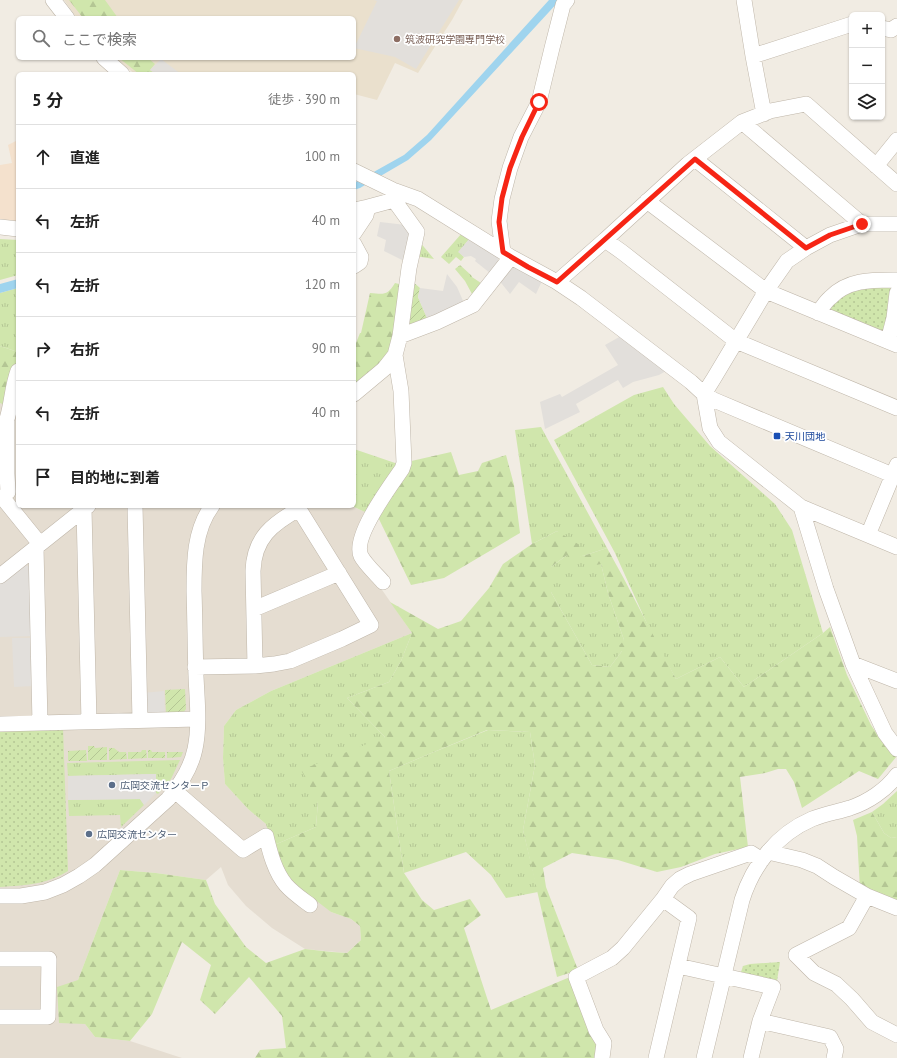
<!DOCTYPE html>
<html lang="ja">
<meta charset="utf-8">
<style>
:root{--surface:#fff;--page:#f2f2f2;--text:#222;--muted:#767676;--line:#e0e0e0}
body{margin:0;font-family:"PT Sans","Noto Sans JP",sans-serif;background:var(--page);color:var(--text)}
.controls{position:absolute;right:12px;top:12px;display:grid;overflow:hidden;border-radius:6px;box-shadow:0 1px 3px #0004}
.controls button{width:36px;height:36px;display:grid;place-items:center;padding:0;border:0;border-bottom:1px solid var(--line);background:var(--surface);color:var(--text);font:20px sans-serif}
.stop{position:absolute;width:12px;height:12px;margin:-9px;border:3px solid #f62515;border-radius:50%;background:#fff}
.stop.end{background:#f62515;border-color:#fff;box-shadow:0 1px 4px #0008}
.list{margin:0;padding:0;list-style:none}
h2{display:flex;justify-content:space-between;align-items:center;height:52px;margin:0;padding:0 16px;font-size:17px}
h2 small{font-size:13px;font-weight:400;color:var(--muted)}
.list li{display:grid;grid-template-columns:26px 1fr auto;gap:12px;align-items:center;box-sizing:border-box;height:64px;padding:0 16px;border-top:1px solid var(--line)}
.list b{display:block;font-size:15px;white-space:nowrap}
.list em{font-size:13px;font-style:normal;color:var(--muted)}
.icon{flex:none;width:22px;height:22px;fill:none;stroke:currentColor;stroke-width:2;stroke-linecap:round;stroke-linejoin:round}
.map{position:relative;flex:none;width:897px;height:1058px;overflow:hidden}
.search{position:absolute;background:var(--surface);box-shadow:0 1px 3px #0004;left:16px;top:16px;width:340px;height:44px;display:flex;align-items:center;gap:10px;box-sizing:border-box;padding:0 14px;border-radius:6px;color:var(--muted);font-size:15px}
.panel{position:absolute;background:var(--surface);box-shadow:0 1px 3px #0004;left:16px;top:72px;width:340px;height:436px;border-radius:6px}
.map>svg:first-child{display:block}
.residential{fill:#e5ddd1}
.commercial{fill:#f4e1cd}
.education{fill:#eae0cd}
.grass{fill:url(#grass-tufts)}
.forest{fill:url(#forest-firs);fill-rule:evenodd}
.park{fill:url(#park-dots)}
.garden{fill:url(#garden-furrows)}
.parking{fill:#e2dfdb}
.water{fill:#9fd4ee}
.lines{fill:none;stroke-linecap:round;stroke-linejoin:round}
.minor-casing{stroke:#bfb6a9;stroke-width:16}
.minor{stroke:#fff;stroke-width:15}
.route{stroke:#f62515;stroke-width:5}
.education-dot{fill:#8d6e63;stroke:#fff;stroke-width:1.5}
.transit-dot{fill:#1a4fb4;stroke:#fff;stroke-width:1.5}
.service-dot{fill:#5c6f8a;stroke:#fff;stroke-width:1.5}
.labels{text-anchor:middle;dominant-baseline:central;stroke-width:3.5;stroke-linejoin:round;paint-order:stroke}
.education-label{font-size:10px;fill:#785e54;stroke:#fff;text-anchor:start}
.transit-label{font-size:10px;fill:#164399;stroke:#fff;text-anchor:start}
.service-label{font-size:10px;fill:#4e5e75;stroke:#fff;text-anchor:start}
</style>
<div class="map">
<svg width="897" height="1058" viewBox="0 0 897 1058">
<defs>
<pattern id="grass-tufts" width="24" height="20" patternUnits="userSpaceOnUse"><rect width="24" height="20" fill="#d0e6ac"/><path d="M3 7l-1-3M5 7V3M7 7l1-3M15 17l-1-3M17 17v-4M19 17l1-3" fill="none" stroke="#b4c694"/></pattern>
<pattern id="forest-firs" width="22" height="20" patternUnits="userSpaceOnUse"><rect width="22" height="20" fill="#d0e6ac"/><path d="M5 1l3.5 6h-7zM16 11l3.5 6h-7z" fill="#b4c694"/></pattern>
<pattern id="park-dots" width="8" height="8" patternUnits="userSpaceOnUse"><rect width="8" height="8" fill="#d0e6ac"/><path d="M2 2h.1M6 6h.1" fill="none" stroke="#b4c694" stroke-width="1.8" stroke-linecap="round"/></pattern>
<pattern id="garden-furrows" width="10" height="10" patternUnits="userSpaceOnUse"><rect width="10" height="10" fill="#d0e6ac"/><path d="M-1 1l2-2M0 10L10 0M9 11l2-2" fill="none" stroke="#b4c694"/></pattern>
</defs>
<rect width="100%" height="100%" fill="#f1ece3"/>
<!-- residential -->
<path class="residential" d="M 0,403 L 12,409 L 18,407 L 18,506 L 352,506 L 367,513 L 355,551 L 412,633 L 271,691 L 236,710 L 224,726 L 223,758 L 225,784 L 248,809 L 266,824 L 272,846 L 331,912 L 351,919 L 360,926 L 361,940 L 347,953 L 305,949 L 272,928 L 246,906 L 228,885 L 221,867 L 206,880 L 156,873 L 120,870 L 78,980 L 85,1024 L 95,1037 L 130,1041 L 182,1058 L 0,1058 Z"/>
<!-- commercial -->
<path class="commercial" d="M 18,132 L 18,221 L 0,219 L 0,165 L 12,163 L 8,145 L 16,141 L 17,133 Z"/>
<!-- education -->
<path class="education" d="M 64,0 L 463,0 L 452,20 L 418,73 L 395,63 L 377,100 L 354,94 L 354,74 L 135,74 L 115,58 L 354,58 L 354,18 L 77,18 Z"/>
<!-- grass -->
<path class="grass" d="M 462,233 L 470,238 L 459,252 L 464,257 L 461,261 L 456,257 L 449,264 L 441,257 Z
M 0,239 L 18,240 L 18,275 L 0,280 Z
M 419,241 L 434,259 L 415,256 Z
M 460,265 L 472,276 L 472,277 L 481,283 L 476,291 L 472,294 L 465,281 L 455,269 Z
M 18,288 L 18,352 L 0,346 L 0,293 Z
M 663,387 L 674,404 L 710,446 L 775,504 L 792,530 L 823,633 L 744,687 L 720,657 L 676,679 L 653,637 L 615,553 L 554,440 L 634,395 Z
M 541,427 L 607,548 L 583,556 L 557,531 L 532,544 L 515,430 Z
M 354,449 L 398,464 L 367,513 L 352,506 L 354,506 Z
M 567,555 L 580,556 L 601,564 L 608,593 L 624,640 L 622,651 L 610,667 L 592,665 L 551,592 L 551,567 Z
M 412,633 L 401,661 L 389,682 L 347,698 L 385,737 L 318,801 L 316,827 L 272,846 L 266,824 L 248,809 L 225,784 L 223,758 L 224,726 L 236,710 L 271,691 Z
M 488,730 L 530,732 L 535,765 L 523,830 L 538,892 L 506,898 L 491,875 L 466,852 L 404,873 L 389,771 L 429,754 Z
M 180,760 L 171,779 L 158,794 L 156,793 L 155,774 L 68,776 L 67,763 Z
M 897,791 L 897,837 L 891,838 L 884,833 L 872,812 L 883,804 Z
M 140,799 L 144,805 L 121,827 L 120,815 L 69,816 L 68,800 Z"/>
<!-- forest -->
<path class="forest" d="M 69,0 L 105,0 L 118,18 L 83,18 Z
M 119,58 L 148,58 L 155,64 L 150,70 L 156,74 L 139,74 Z
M 395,283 L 403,285 L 391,350 L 379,368 L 354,389 L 354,348 L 360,333 L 361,333 L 370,293 C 384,294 387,296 395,283 Z
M 0,346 L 18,352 L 18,357 L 4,405 L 0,403 Z
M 451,452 L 459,475 L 478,471 L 482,463 L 506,455 L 514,485 L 520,533 L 444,578 L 411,585 L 377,515 L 407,462 Z
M 557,531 L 578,544 L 583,556 L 607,548 L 623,577 L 676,679 L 720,657 L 744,687 L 823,633 L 830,627 L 847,675 L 871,725 L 885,746 L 897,756 L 878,779 L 859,771 L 802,808 L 794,782 L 786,769 L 778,769 L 765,773 L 740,777 L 748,847 L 715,854 L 681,867 L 657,872 L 618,860 L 572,853 L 543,868 L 546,887 L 578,970 L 557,977 L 523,830 L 535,765 L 530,732 L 487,730 L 429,754 L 389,771 L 404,873 L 422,900 L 434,910 L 470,899 L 481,915 L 464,928 L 491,1010 L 570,977 L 597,1045 L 594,1058 L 255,1058 L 260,1050 L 286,1048 L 282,1016 L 249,977 L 215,1014 L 200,1000 L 211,965 L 182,942 L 152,1014 L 130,1041 L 95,1037 L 85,1024 L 59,1023 L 57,987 L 78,980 L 120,870 L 156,873 L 206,880 L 215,904 L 246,947 L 266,963 L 305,949 L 332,952 L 347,953 L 361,940 L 360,926 L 351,919 L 331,912 L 288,879 L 272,846 L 316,827 L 318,801 L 301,770 L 385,737 L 347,698 L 389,682 L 401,661 L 412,633 L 390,602 L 438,629 L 461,621 L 489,588 L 503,564 L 532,544 ZM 567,555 L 569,559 L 580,556 L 586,567 L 601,564 L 608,593 L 624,640 L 619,646 L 622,651 L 610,667 L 592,665 L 551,592 L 551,567 Z
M 872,812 L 884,833 L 891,838 L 897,837 L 897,904 L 860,889 L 857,836 L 853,820 Z"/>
<!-- park -->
<path class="park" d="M 894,286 L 884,333 L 828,312 L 840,295 L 849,289 Z
M 63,727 L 68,871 C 45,885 26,885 0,887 L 0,728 Z
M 780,962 L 777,981 L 741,972 L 743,966 L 750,964 Z"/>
<!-- garden -->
<path class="garden" d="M 412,281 L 420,288 L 418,297 L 427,318 L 406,327 Z
M 185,689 L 186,709 L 183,713 L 166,714 L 165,690 Z
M 88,746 L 94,746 L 95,748 L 107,747 L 107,760 L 88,760 Z
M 109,748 L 114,748 L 119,752 L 126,752 L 127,759 L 109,760 Z
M 86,750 L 87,761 L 68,761 L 68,751 Z
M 142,750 L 146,750 L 147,758 L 128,759 L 128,752 L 141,752 Z
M 148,750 L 151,750 L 152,752 L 165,752 L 165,758 L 148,758 Z
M 167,752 L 183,752 L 181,757 L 167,758 Z"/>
<!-- parking -->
<path class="parking" d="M 374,0 L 459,0 L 416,69 L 395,57 L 354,48 L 377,1 Z
M 161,59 L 181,74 L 156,74 L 150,70 Z
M 380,222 L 406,225 L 411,232 L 404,261 L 384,251 L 386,240 L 377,236 Z
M 470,238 L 498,256 L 498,263 L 490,273 L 475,261 L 476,259 L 471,256 L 464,257 L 458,252 Z
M 511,263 L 542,281 L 536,294 L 519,282 L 510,294 L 498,279 Z
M 447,274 L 457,287 L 464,303 L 427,318 L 418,297 L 420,288 L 443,291 Z
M 621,336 L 666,371 L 659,375 L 633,382 L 623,388 L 618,380 L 576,404 L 580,412 L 545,429 L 540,402 L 560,394 L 562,397 L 618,365 L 605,345 Z
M 23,564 L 31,568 L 33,636 L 0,637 L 0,583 Z
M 12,638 L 31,638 L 33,686 L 14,687 Z
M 164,691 L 165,714 L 148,715 L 144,710 L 142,693 Z
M 156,774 L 156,793 L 144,805 L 140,799 L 68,800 L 68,776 Z"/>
<!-- water -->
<path class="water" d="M 549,0 L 560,0 L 431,140 L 408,160 L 360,188 L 354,190 L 354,183 L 404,155 L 427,135 Z
M 18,279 L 18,288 L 0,293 L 0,284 Z"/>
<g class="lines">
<!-- minor casing -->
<g class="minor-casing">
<path id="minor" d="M 53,0 L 67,18
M 744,0 L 753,56
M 882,28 L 891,30 L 897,26
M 104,58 L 122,74
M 764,114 L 753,56 L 852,24
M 742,122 L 862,224
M 695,159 L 806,248
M 876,166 L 897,140
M 354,171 L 393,190 L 418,199 L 511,257 L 557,282 L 581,298 L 691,382 L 704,394 L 714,400 L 897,477
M 647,201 L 766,291 L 897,345
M 354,210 L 368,207 L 394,200 L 393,191
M 897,224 L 862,224 L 830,235 L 806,248 L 787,261 L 766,291 L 714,378 L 704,394 L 710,428 L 719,442 L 801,507 L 826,589 L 853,664 L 885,733 L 897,749
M 0,227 L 18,229
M 354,233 L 366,215 L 368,207
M 605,240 L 622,252 L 736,341 L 897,408
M 354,244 L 361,257 L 360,262 L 354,266
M 503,252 L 499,221 L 502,199 L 510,168 L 521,137 L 539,102 L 552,48 L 563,5 L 567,0
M 557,282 L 605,240 L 688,164 L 742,122 L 770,111 L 806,104 L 897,184
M 818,313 C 822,308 825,302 830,298 C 848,279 873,280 897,280
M 400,336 L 437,322 L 473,305 L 511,257
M 888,341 L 894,318 L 897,293
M 354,394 L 384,369 L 395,355 L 400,336 L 409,268 L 417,232 L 394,200
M 8,492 L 7,474 L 7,419 C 12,403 12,387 18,371
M 2,497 L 36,539
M 135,506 L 140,720
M 801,507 L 897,547
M 84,509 L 89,722
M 868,535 L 897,465
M 36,548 L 40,723
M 0,576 L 88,506
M 383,582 C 377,575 365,564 361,556 C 352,537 391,485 402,469 L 404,463 L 401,391 L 395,355
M 254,609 L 339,573
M 853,664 L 897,681
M 255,666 L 253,571 C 254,538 272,524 299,509
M 195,667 L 255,666 L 274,664 L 290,661 L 342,639 L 371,625 L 297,506
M 0,724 L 197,719
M 175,791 L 243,850 L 266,836 C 270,853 275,872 286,885 C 293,893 302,899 310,905
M 768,852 L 802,860 L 817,866 L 834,877 L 867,896 L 897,908
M 0,896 L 21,896 L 45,892 L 63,885 L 79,876 L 95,865 L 168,799 C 180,785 191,768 195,749 C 200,725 197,700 196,676 C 195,648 195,619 194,591 C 194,563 194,530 212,506
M 867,896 L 849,928 L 796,955 L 814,973 L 836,984 L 852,999 L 872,1022 L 897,1035
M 0,959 L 49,959 L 48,1017 L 0,1017
M 678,966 L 773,987 L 760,1021 L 751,1058
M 760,1021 L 830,1037 L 836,1049 L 834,1058
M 602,1058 L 604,1043 L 596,1030 L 576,977 L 612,958 L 623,948 L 663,899 L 672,886 L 680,879 L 690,874 L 751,853 L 762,860
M 656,1058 L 689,918 L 663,899
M 704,1058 L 742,900 C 753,865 777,834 812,819 C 824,814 837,812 850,808 C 868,802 886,790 897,775"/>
</g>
<!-- minor -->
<use href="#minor" class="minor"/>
</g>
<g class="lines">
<!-- route -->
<path class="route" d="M 539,102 L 522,137 L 510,168 L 502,198 L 499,222 L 503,252 L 528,267 L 557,282 L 695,159 L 806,248 L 830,235 L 862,224"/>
</g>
<!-- markers -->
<circle class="education-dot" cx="397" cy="39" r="4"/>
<rect class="transit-dot" x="773" y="432" width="8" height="8" rx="2"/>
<g class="service-dot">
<circle cx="112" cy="785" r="4"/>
<circle cx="89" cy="834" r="4"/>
</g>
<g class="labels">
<!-- education labels -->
<g class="education-label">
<text x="405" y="39">筑波研究学園専門学校</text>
</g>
<!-- transit labels -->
<g class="transit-label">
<text x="785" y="436">天川団地</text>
</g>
<!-- service labels -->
<g class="service-label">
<text x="120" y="785">広岡交流センターＰ</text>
<text x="97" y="834">広岡交流センター</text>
</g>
</g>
</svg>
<div class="controls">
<button>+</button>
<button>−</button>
<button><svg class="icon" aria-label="layers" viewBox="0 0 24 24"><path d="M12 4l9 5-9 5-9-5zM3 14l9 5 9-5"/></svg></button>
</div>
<div class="stop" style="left:539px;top:102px"></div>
<div class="stop end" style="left:862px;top:224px"></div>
<div class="search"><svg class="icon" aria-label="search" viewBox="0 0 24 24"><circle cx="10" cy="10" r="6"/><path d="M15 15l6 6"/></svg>ここで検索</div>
<section class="panel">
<h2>5 分<small>徒歩 · 390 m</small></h2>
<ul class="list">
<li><svg class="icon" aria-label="ahead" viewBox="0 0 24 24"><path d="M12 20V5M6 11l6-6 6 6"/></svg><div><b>直進</b></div><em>100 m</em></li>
<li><svg class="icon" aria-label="left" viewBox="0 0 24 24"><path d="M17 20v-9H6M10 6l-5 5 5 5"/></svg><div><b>左折</b></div><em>40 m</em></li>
<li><svg class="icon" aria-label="left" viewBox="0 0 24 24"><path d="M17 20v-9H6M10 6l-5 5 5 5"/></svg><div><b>左折</b></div><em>120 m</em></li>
<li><svg class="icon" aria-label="right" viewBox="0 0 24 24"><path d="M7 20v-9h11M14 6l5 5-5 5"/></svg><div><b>右折</b></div><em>90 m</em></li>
<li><svg class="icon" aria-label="left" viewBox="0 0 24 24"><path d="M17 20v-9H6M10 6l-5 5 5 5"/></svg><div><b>左折</b></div><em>40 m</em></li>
<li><svg class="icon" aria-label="arrive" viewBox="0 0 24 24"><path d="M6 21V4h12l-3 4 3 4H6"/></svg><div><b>目的地に到着</b></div></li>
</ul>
</section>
</div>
